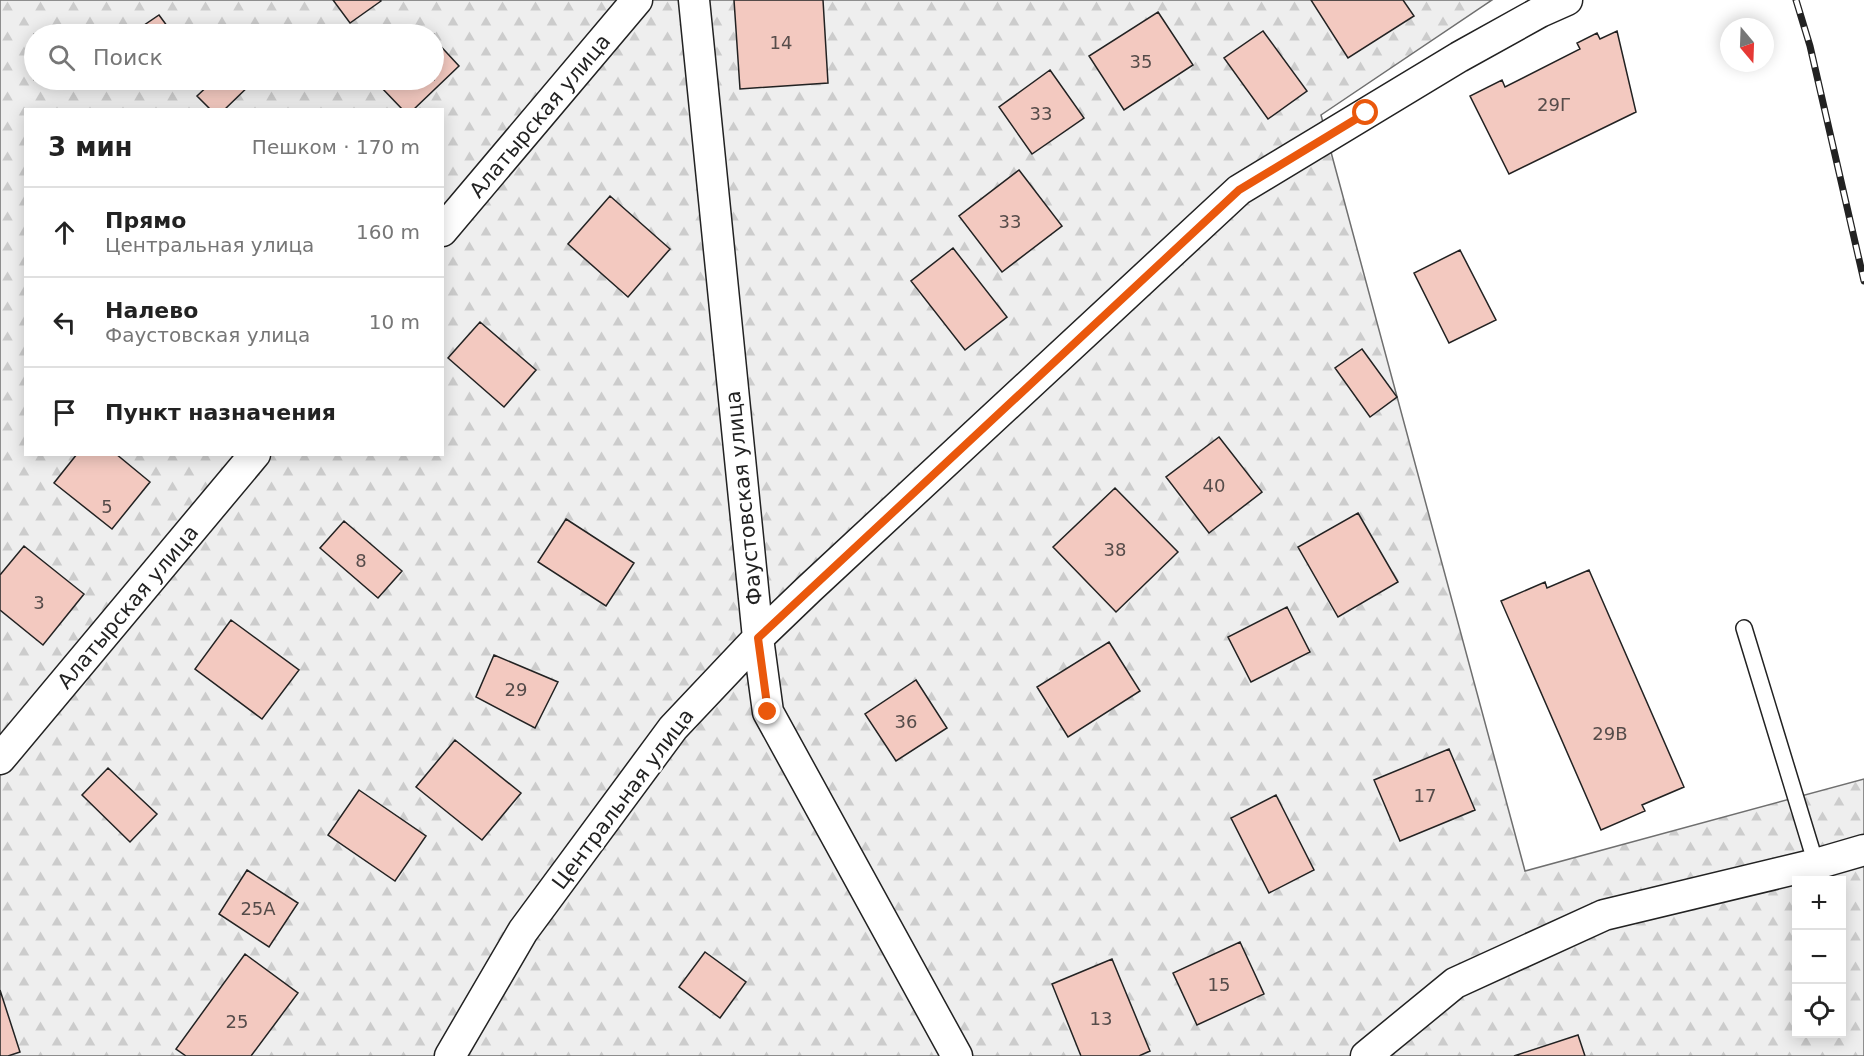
<!DOCTYPE html>
<html lang="ru">
<meta charset="utf-8">
<style>
:root{--surface:#fff;--page:#f6f6f6;--text:#222;--muted:#767676;--line:#e0e0e0}
body{margin:0;font-family:"DejaVu Sans",sans-serif;background:var(--page);color:var(--text)}
.controls{position:absolute;right:18px;bottom:18px;display:grid;overflow:hidden;border-radius:0px;box-shadow:0 3px 15px #0003}
.controls button{width:54px;height:54px;display:grid;place-items:center;padding:0;border:0;border-bottom:2px solid var(--line);background:var(--surface);color:var(--text);font:30px sans-serif}
.compass{position:absolute;left:1720px;top:18px;width:54px;height:54px;border-radius:50%;background:var(--surface);box-shadow:0 3px 15px #0003;rotate:161deg}
.stop{position:absolute;width:18px;height:18px;margin:-14px;border:4px solid #ea580c;border-radius:50%;background:#fff}
.stop.end{background:#ea580c;border-color:#fff;box-shadow:0 2px 6px #0008}
.list{margin:0;padding:0;list-style:none}
h2{display:flex;justify-content:space-between;align-items:center;height:78px;margin:0;padding:0 24px;font-size:26px}
h2 small{font-size:20px;font-weight:400;color:var(--muted)}
.list li{display:grid;grid-template-columns:39px 1fr auto;gap:18px;align-items:center;box-sizing:border-box;height:90px;padding:0 24px;border-top:2px solid var(--line)}
.list b{display:block;font-size:22px;white-space:nowrap}
.list p{margin:0;font-size:20px;white-space:nowrap;color:var(--muted)}
.list em{font-size:20px;font-style:normal;color:var(--muted)}
.icon{flex:none;width:33px;height:33px;fill:none;stroke:currentColor;stroke-width:2;stroke-linecap:round;stroke-linejoin:round}
.map{position:relative;flex:none;width:1864px;height:1056px;overflow:hidden}
.search{position:absolute;background:var(--surface);box-shadow:0 3px 15px #0003;left:24px;top:24px;width:420px;height:66px;display:flex;align-items:center;gap:15px;box-sizing:border-box;padding:0 21px;border-radius:33px;color:var(--muted);font-size:22px}
.panel{position:absolute;background:var(--surface);box-shadow:0 3px 15px #0003;left:24px;top:108px;width:420px;height:348px;border-radius:0px}
.map>svg:first-child{display:block}
.forest{fill:url(#forest-firs);stroke:#6f6f6f;stroke-width:1.5;fill-rule:evenodd}
.building{fill:#f3c9c0;stroke:#222;stroke-width:1.5}
.lines{fill:none;stroke-linecap:round;stroke-linejoin:round}
.service-casing{stroke:#222;stroke-width:18}
.minor-casing{stroke:#222;stroke-width:33}
.service{stroke:#fff;stroke-width:15}
.minor{stroke:#fff;stroke-width:30}
.rail-casing{stroke:#222;stroke-width:7}
.rail{stroke:#fff;stroke-width:4.5;stroke-dasharray:14;stroke-linecap:butt}
.route{stroke:#ea580c;stroke-width:8}
.labels{text-anchor:middle;dominant-baseline:central;stroke-width:4.5;stroke-linejoin:round;paint-order:stroke}
.number-label{font-size:18px;fill:#564c4a}
.street-label{font-size:21px;fill:#222;stroke:#fff}
</style>
<div class="map">
<svg width="1864" height="1056" viewBox="0 0 1864 1056">
<defs>
<pattern id="forest-firs" width="22" height="20" patternUnits="userSpaceOnUse" patternTransform="scale(1.5)"><rect width="22" height="20" fill="#eee"/><path d="M5 1l3.5 6h-7zM16 11l3.5 6h-7z" fill="#ccc"/></pattern>
</defs>
<rect width="100%" height="100%" fill="#fff"/>
<!-- forest -->
<path class="forest" d="M 0,0 L 1492,0 L 1321,115 L 1525,871 L 1864,779 L 1864,1056 L 0,1056 ZM 34,34 L 434,34 L 434,80 L 34,80 ZM 26,110 L 442,110 L 442,454 L 26,454 ZM 1796,880 L 1842,880 L 1842,1034 L 1796,1034 Z"/>
<!-- building -->
<path class="building" d="M 333,0 L 380,0 L 381,1 L 350,23 Z
M 734,0 L 823,0 L 828,83 L 740,89 Z
M 1311,0 L 1403,0 L 1414,16 L 1348,58 Z
M 1158,12 L 1193,65 L 1124,110 L 1089,56 Z
M 159,15 L 173,34 L 131,34 Z
M 1263,31 L 1307,91 L 1268,119 L 1224,58 Z
M 1617,31 L 1636,112 L 1509,174 L 1470,96 L 1502,80 L 1505,87 L 1580,49 L 1577,43 L 1597,33 L 1600,39 Z
M 434,39 L 459,66 L 413,110 L 403,110 L 380,86 L 387,80 L 434,80 Z
M 1050,70 L 1084,118 L 1032,154 L 999,107 Z
M 214,80 L 255,80 L 224,110 L 211,110 L 197,96 Z
M 1019,170 L 1062,226 L 1002,272 L 959,216 Z
M 610,196 L 670,249 L 628,297 L 568,244 Z
M 953,248 L 1007,317 L 965,350 L 911,281 Z
M 1460,250 L 1496,320 L 1449,343 L 1414,273 Z
M 480,322 L 536,370 L 504,407 L 448,358 Z
M 1362,349 L 1397,397 L 1370,417 L 1335,368 Z
M 1219,437 L 1262,492 L 1209,533 L 1166,477 Z
M 77,454 L 116,454 L 150,482 L 112,529 L 54,483 Z
M 1115,488 L 1178,552 L 1116,612 L 1053,547 Z
M 1358,513 L 1398,582 L 1338,617 L 1298,547 Z
M 566,519 L 634,563 L 606,606 L 538,562 Z
M 344,521 L 402,571 L 378,598 L 320,548 Z
M 24,546 L 84,594 L 43,645 L 0,610 L 0,575 Z
M 1589,570 L 1684,787 L 1642,805 L 1645,811 L 1601,830 L 1501,601 L 1545,582 L 1547,588 Z
M 1287,607 L 1310,652 L 1251,682 L 1228,637 Z
M 231,620 L 299,670 L 262,719 L 195,669 Z
M 1109,642 L 1140,691 L 1068,737 L 1037,687 Z
M 494,655 L 558,682 L 535,728 L 476,697 Z
M 916,680 L 947,728 L 896,761 L 865,714 Z
M 455,740 L 521,793 L 482,840 L 416,787 Z
M 1449,749 L 1475,810 L 1400,841 L 1374,780 Z
M 108,768 L 157,814 L 130,842 L 82,795 Z
M 359,790 L 426,836 L 395,881 L 328,835 Z
M 1276,795 L 1314,870 L 1269,893 L 1231,818 Z
M 247,870 L 298,903 L 269,947 L 219,914 Z
M 1240,942 L 1264,994 L 1197,1025 L 1173,973 Z
M 705,952 L 746,982 L 720,1018 L 679,987 Z
M 245,954 L 298,993 L 251,1056 L 186,1056 L 176,1049 Z
M 1112,959 L 1150,1051 L 1139,1056 L 1081,1056 L 1052,984 Z
M 0,990 L 20,1052 L 8,1056 L 0,1056 Z
M 1578,1035 L 1585,1056 L 1514,1056 Z"/>
<g class="lines">
<!-- service casing -->
<g class="service-casing">
<path id="service" d="M 1744,628 L 1816,864"/>
</g>
<!-- minor casing -->
<g class="minor-casing">
<path id="minor" d="M 694,0 L 758,638 L 768,712 L 957,1056
M 442,231 L 637,0
M 0,759 L 255,454
M 450,1056 L 523,931 L 673,728 L 758,638 L 809,589 L 1239,190 L 1459,57 L 1540,12 L 1567,0
M 1366,1056 L 1455,983 L 1604,915 L 1816,864 L 1864,850"/>
</g>
<!-- service -->
<use href="#service" class="service"/>
<!-- minor -->
<use href="#minor" class="minor"/>
<!-- rail casing -->
<g class="rail-casing">
<path id="rail" d="M 1796,0 L 1810,46 L 1864,281"/>
</g>
<!-- rail -->
<use href="#rail" class="rail"/>
</g>
<g class="lines">
<!-- route -->
<path class="route" d="M 768,712 L 758,638 L 1239,190 L 1366,113"/>
</g>
<g class="labels">
<!-- number labels -->
<g class="number-label">
<text x="781" y="42">14</text>
<text x="1141" y="61">35</text>
<text x="1554" y="104">29Г</text>
<text x="1041" y="113">33</text>
<text x="1010" y="221">33</text>
<text x="1214" y="485">40</text>
<text x="107" y="506">5</text>
<text x="1115" y="549">38</text>
<text x="361" y="560">8</text>
<text x="39" y="602">3</text>
<text x="516" y="689">29</text>
<text x="906" y="721">36</text>
<text x="1610" y="733">29В</text>
<text x="1425" y="795">17</text>
<text x="258" y="908">25А</text>
<text x="1219" y="984">15</text>
<text x="1101" y="1018">13</text>
<text x="237" y="1021">25</text>
</g>
<!-- street labels -->
<g class="street-label">
<text transform="translate(540 116) rotate(-50)">Алатырская улица</text>
<text transform="translate(744 498) rotate(-96)">Фаустовская улица</text>
<text transform="translate(128 607) rotate(-50)">Алатырская улица</text>
<text transform="translate(623 799) rotate(-53)">Центральная улица</text>
</g>
</g>
</svg>
<div class="controls">
<button>+</button>
<button>−</button>
<button><svg class="icon" aria-label="locate" viewBox="0 0 24 24"><circle cx="12" cy="12" r="6"/><path d="M12 2v4M12 18v4M2 12h4M18 12h4"/></svg></button>
</div>
<svg class="compass" viewBox="-18 -18 36 36"><path d="M0-13l5 13h-10z" fill="#e53935"/><path d="M0 13l5-13h-10z" fill="#767676"/></svg>
<div class="stop" style="left:1366px;top:113px"></div>
<div class="stop end" style="left:768px;top:712px"></div>
<div class="search"><svg class="icon" aria-label="search" viewBox="0 0 24 24"><circle cx="10" cy="10" r="6"/><path d="M15 15l6 6"/></svg>Поиск</div>
<section class="panel">
<h2>3 мин<small>Пешком · 170 m</small></h2>
<ul class="list">
<li><svg class="icon" aria-label="ahead" viewBox="0 0 24 24"><path d="M12 20V5M6 11l6-6 6 6"/></svg><div><b>Прямо</b><p>Центральная улица</p></div><em>160 m</em></li>
<li><svg class="icon" aria-label="left" viewBox="0 0 24 24"><path d="M17 20v-9H6M10 6l-5 5 5 5"/></svg><div><b>Налево</b><p>Фаустовская улица</p></div><em>10 m</em></li>
<li><svg class="icon" aria-label="arrive" viewBox="0 0 24 24"><path d="M6 21V4h12l-3 4 3 4H6"/></svg><div><b>Пункт назначения</b></div></li>
</ul>
</section>
</div>
